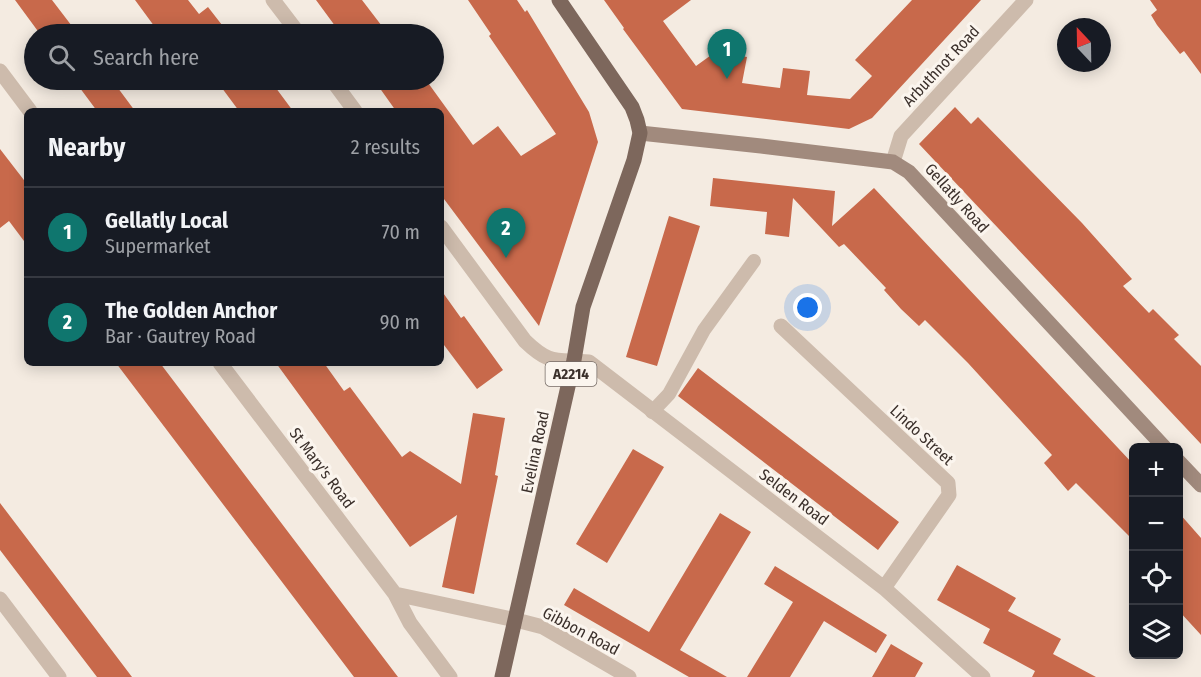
<!DOCTYPE html>
<meta charset="utf-8">
<style>
:root{--surface:#171b24;--page:#242831;--text:#f1f3f6;--muted:#9ea1a6;--line:#363941;--accent:#0f766e}
body{margin:0;font-family:"Fira Sans Condensed",sans-serif;background:var(--page);color:var(--text)}
.controls{position:absolute;right:18px;bottom:18px;display:grid;overflow:hidden;border-radius:9px;box-shadow:0 3px 15px #0003}
.controls button{width:54px;height:54px;display:grid;place-items:center;padding:0;border:0;border-bottom:2px solid var(--line);background:var(--surface);color:var(--text);font:30px sans-serif}
.compass{position:absolute;left:1057px;top:18px;width:54px;height:54px;border-radius:50%;background:var(--surface);box-shadow:0 3px 15px #0003;rotate:338deg}
.you{position:absolute;left:808px;top:308px;width:21px;height:21px;margin:-15px;border:4px solid #fff;border-radius:50%;background:#1a73e8;box-shadow:0 0 0 9px #1a73e833}
.badge{display:grid;place-items:center;width:39px;height:39px;border-radius:50%;background:var(--accent);color:#fff;font-size:20px;font-weight:700}
.pin{position:absolute;translate:-50% -50px;filter:drop-shadow(0 2px 3px #0008)}
.pin::after{content:'';position:absolute;top:32px;width:21px;height:18px;background:inherit;clip-path:polygon(0 0,100% 0,50% 100%)}
.list{margin:0;padding:0;list-style:none}
h2{display:flex;justify-content:space-between;align-items:center;height:78px;margin:0;padding:0 24px;font-size:26px}
h2 small{font-size:20px;font-weight:400;color:var(--muted)}
.list li{display:grid;grid-template-columns:39px 1fr auto;gap:18px;align-items:center;box-sizing:border-box;height:90px;padding:0 24px;border-top:2px solid var(--line)}
.list b{display:block;font-size:22px;white-space:nowrap}
.list p{margin:0;font-size:20px;white-space:nowrap;color:var(--muted)}
.list em{font-size:20px;font-style:normal;color:var(--muted)}
.icon{flex:none;width:33px;height:33px;fill:none;stroke:currentColor;stroke-width:2;stroke-linecap:round;stroke-linejoin:round}
.map{position:relative;flex:none;width:1201px;height:677px;overflow:hidden}
.search{position:absolute;background:var(--surface);box-shadow:0 3px 15px #0003;left:24px;top:24px;width:420px;height:66px;display:flex;align-items:center;gap:15px;box-sizing:border-box;padding:0 21px;border-radius:33px;color:var(--muted);font-size:22px}
.panel{position:absolute;background:var(--surface);box-shadow:0 3px 15px #0003;left:24px;top:108px;width:420px;height:258px;border-radius:9px}
.map>svg:first-child{display:block}
.building{fill:#c8694b}
.lines{fill:none;stroke-linecap:round;stroke-linejoin:round}
.service{stroke:#cdbbac;stroke-width:14}
.minor{stroke:#cdbbac;stroke-width:15}
.tertiary{stroke:#cdbbac;stroke-width:15}
.secondary{stroke:#a18a7d;stroke-width:15}
.primary{stroke:#7d675c;stroke-width:15}
.labels{text-anchor:middle;dominant-baseline:central;stroke-width:6;stroke-linejoin:round;paint-order:stroke}
.shield{fill:#fbf5ee;stroke:#756b66;stroke-width:1.5}
.shield-label{font-size:15px;font-weight:bold;fill:#3b302b}
.street-label{font-size:16px;fill:#3b302b;stroke:#fbf5ee}
</style>
<div class="map">
<svg width="1201" height="677" viewBox="0 0 1201 677">
<rect width="100%" height="100%" fill="#f4ebe1"/>
<!-- building -->
<path class="building" d="M 15,0 L 52,0 L 78,34 L 40,34 Z
M 135,0 L 188,0 L 199,14 L 208,7 L 229,34 L 160,34 Z
M 316,0 L 362,0 L 388,34 L 341,34 Z
M 468,0 L 517,0 L 525,12 L 527,10 L 589,112 L 598,142 L 539,326 L 441,195 L 441,111 L 396,111 L 374,80 L 426,80 L 473,145 L 498,126 L 521,156 L 556,134 L 489,36 L 491,34 Z
M 604,0 L 691,0 L 663,21 L 696,66 L 714,53 L 722,63 L 731,54 L 747,57 L 742,83 L 780,88 L 783,68 L 810,71 L 807,95 L 850,99 L 872,76 L 855,60 L 912,0 L 981,0 L 872,118 L 849,129 L 682,109 L 623,29 L 624,28 Z
M 1150,0 L 1201,0 L 1201,74 L 1184,51 L 1180,54 L 1157,25 L 1151,15 L 1157,10 Z
M 74,80 L 112,80 L 135,111 L 97,111 Z
M 216,80 L 270,80 L 293,111 L 239,111 Z
M 955,107 L 971,124 L 978,117 L 1082,223 L 1132,279 L 1123,286 L 1149,313 L 1153,309 L 1179,335 L 1174,339 L 1201,366 L 1201,444 L 919,144 Z
M 0,149 L 27,184 L 27,245 L 9,221 L 0,228 Z
M 713,178 L 835,191 L 832,226 L 874,188 L 1134,465 L 1134,541 L 1076,483 L 1068,491 L 1044,463 L 1052,455 L 968,363 L 925,320 L 919,326 L 901,309 L 884,290 L 886,288 L 844,244 L 839,247 L 793,198 L 789,237 L 765,234 L 767,212 L 710,206 Z
M 669,216 L 700,226 L 657,366 L 626,357 Z
M 441,290 L 461,318 L 464,316 L 503,370 L 477,389 L 441,341 Z
M 116,363 L 160,363 L 398,677 L 354,677 Z
M 276,363 L 324,363 L 344,391 L 350,387 L 402,457 L 410,451 L 461,484 L 473,413 L 505,418 L 495,475 L 498,476 L 474,594 L 442,587 L 457,515 L 410,547 Z
M 698,368 L 899,522 L 878,550 L 678,396 Z
M 633,449 L 664,467 L 607,563 L 576,544 Z
M 0,503 L 79,607 L 132,677 L 97,677 L 16,571 L 0,550 Z
M 720,513 L 751,532 L 680,650 L 727,677 L 689,677 L 564,605 L 574,588 L 649,632 Z
M 1179,513 L 1201,538 L 1201,635 L 1179,611 Z
M 957,565 L 1016,598 L 1008,611 L 1061,639 L 1053,654 L 1096,677 L 1032,677 L 1035,671 L 983,643 L 990,629 L 937,600 Z
M 775,566 L 887,635 L 876,653 L 824,621 L 790,677 L 747,677 L 793,602 L 764,584 Z
M 891,644 L 923,663 L 915,677 L 872,677 Z"/>
<g class="lines">
<!-- service -->
<path class="service" d="M 652,412 L 669,394 L 704,330 L 754,261"/>
<!-- minor -->
<path class="minor" d="M 273,0 L 299,34
M 0,71 L 30,111
M 332,80 L 355,111
M 893,162 L 901,136 L 1026,0
M 441,227 L 525,341 C 551,366 556,359 589,362 L 884,588 L 983,677
M 781,326 L 948,483 L 949,495 L 884,588
M 220,363 L 395,594 L 410,623 L 450,677
M 395,594 L 516,620
M 0,599 L 59,677"/>
<!-- tertiary -->
<path class="tertiary" d="M 516,620 L 543,627 L 629,677"/>
<!-- secondary -->
<path class="secondary" d="M 640,133 L 761,146 L 893,162 L 909,172 L 1165,448
M 1178,461 L 1201,485"/>
<!-- primary -->
<path class="primary" d="M 502,677 L 574,360 L 583,307 L 634,160 L 640,133 L 637,120 L 632,107 L 559,0"/>
</g>
<g class="labels">
<!-- shield labels -->
<rect class="shield" x="545.5" y="362" width="51" height="24" rx="4.5"/>
<g class="shield-label">
<text x="571" y="374">A2214</text>
</g>
<!-- street labels -->
<g class="street-label">
<text transform="translate(941 66) rotate(-47)">Arbuthnot Road</text>
<text transform="translate(957 198) rotate(48)">Gellatly Road</text>
<text transform="translate(922 435) rotate(43)">Lindo Street</text>
<text transform="translate(535 452) rotate(-78)">Evelina Road</text>
<text transform="translate(322 468) rotate(53)">St Mary's Road</text>
<text transform="translate(794 497) rotate(37)">Selden Road</text>
<text transform="translate(581 631) rotate(28)">Gibbon Road</text>
</g>
</g>
</svg>
<div class="controls">
<button>+</button>
<button>−</button>
<button><svg class="icon" aria-label="locate" viewBox="0 0 24 24"><circle cx="12" cy="12" r="6"/><path d="M12 2v4M12 18v4M2 12h4M18 12h4"/></svg></button>
<button><svg class="icon" aria-label="layers" viewBox="0 0 24 24"><path d="M12 4l9 5-9 5-9-5zM3 14l9 5 9-5"/></svg></button>
</div>
<svg class="compass" viewBox="-18 -18 36 36"><path d="M0-13l5 13h-10z" fill="#e53935"/><path d="M0 13l5-13h-10z" fill="#9ea1a6"/></svg>
<div class="you"></div>
<div class="pin badge" style="left:727px;top:79px">1</div>
<div class="pin badge" style="left:506px;top:258px">2</div>
<div class="search"><svg class="icon" aria-label="search" viewBox="0 0 24 24"><circle cx="10" cy="10" r="6"/><path d="M15 15l6 6"/></svg>Search here</div>
<section class="panel">
<h2>Nearby<small>2 results</small></h2>
<ul class="list">
<li><span class="badge">1</span><div><b>Gellatly Local</b><p>Supermarket</p></div><em>70 m</em></li>
<li><span class="badge">2</span><div><b>The Golden Anchor</b><p>Bar · Gautrey Road</p></div><em>90 m</em></li>
</ul>
</section>
</div>
